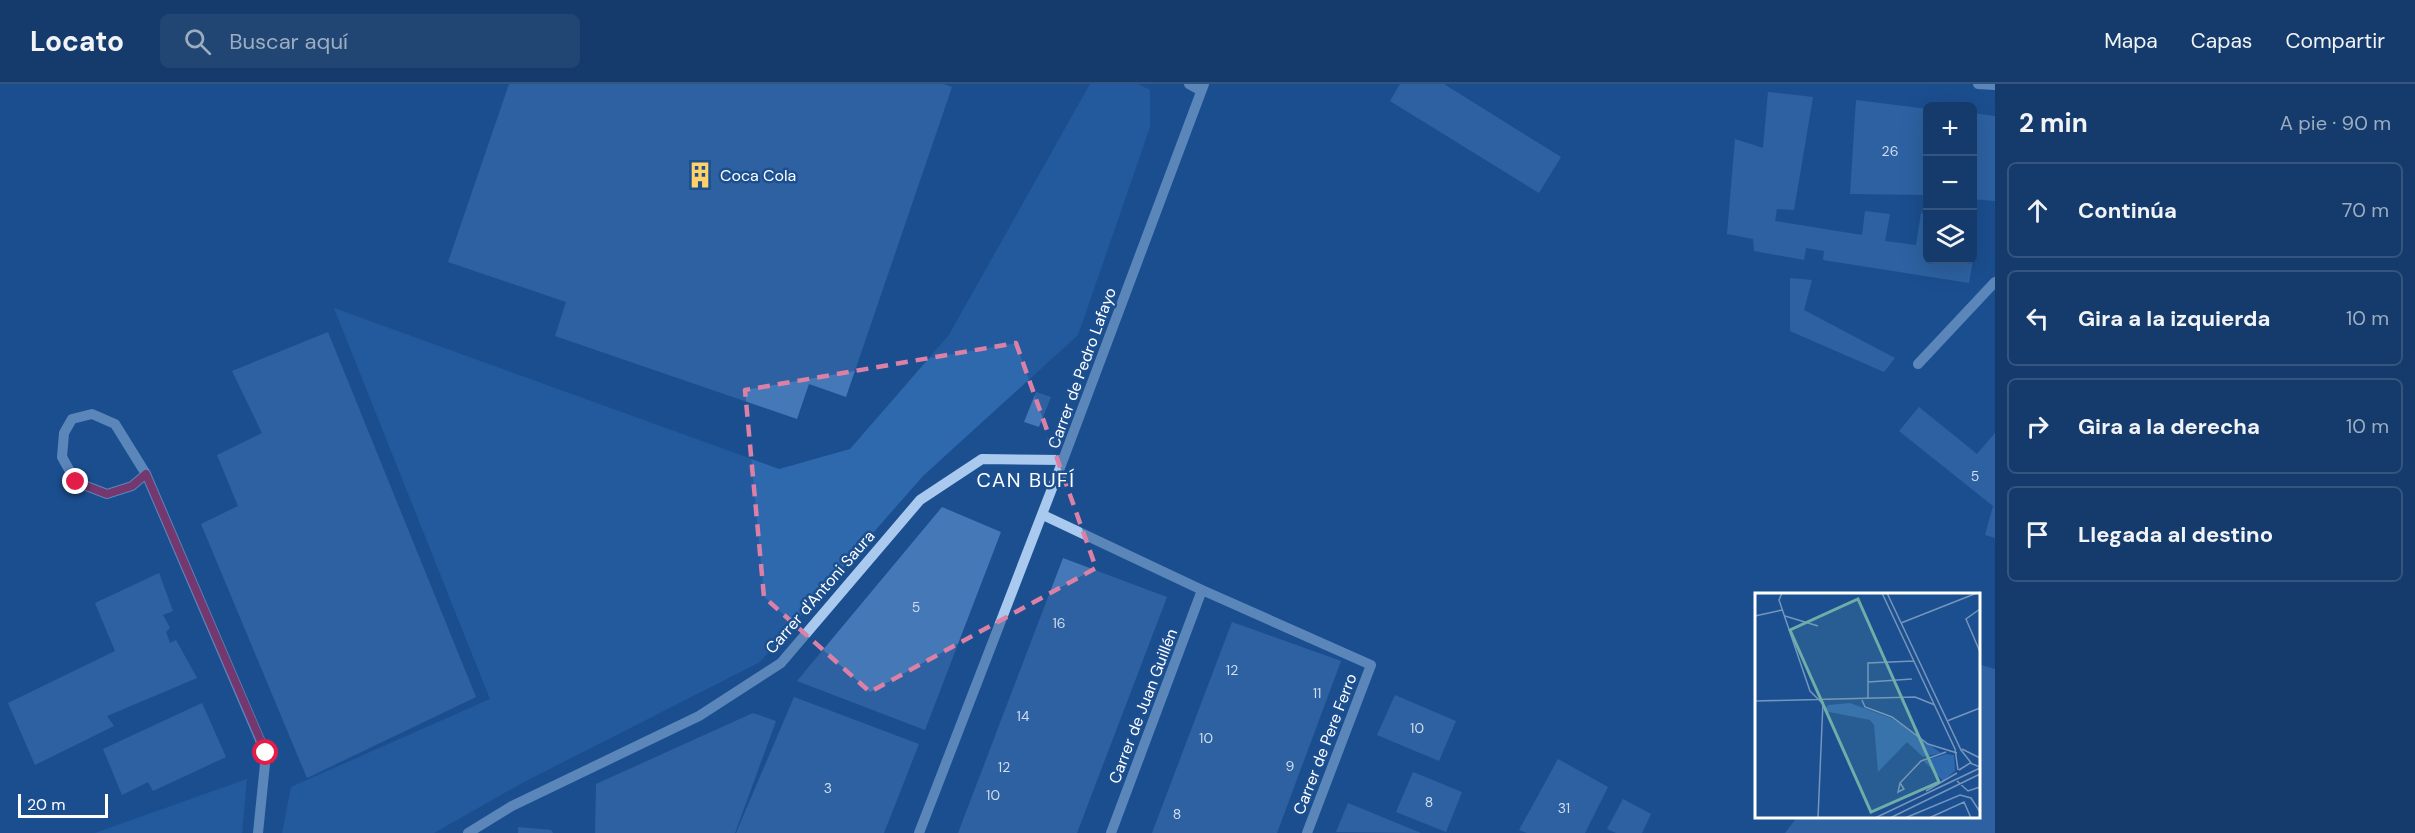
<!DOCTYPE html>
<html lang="es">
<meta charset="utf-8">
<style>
:root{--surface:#143b6b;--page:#214673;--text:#f1f3f6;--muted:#9dadc1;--line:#33557e}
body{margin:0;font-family:"DM Sans",sans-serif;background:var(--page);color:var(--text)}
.controls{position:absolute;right:18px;top:18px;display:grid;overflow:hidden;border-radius:9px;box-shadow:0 6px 24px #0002}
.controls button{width:54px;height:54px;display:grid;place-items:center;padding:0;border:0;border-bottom:2px solid var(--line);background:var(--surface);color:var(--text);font:30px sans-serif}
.scale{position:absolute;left:18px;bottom:15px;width:90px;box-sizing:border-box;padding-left:6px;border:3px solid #fff;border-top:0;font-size:16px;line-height:21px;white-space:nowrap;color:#fff;-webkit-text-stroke:4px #1b4f8f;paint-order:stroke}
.stop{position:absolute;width:18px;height:18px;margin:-14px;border:4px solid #e11d48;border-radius:50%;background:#fff}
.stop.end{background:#e11d48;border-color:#fff;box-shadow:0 2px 6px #0008}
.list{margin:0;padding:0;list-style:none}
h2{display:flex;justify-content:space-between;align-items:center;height:78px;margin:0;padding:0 24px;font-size:26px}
h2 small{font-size:20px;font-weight:400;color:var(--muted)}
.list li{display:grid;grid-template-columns:39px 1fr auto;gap:18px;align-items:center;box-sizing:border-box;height:96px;margin:0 12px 12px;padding:0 12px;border:2px solid var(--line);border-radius:9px}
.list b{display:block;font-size:22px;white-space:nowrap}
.list em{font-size:20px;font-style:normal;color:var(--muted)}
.icon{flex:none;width:33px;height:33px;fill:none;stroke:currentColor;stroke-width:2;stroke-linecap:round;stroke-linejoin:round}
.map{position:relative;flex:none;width:1995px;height:749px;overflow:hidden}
header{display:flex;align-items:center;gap:36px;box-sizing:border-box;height:84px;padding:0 30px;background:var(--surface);border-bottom:2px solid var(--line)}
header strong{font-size:28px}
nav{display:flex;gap:33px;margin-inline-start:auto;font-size:21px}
.search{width:420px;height:54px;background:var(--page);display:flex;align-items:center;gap:15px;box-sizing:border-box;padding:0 21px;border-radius:9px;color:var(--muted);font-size:22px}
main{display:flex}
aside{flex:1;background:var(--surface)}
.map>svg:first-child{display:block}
.green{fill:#2e69ad}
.building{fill:#4478b7}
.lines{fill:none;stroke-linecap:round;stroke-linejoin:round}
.minor{stroke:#a9c9ee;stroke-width:10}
.route{stroke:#e11d48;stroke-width:8}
.marked{fill:none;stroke:#dd80a5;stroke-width:4.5;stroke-dasharray:12 8;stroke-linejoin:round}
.labels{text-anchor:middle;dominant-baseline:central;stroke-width:5;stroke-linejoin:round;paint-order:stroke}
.number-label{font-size:14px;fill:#d0dded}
.poi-label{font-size:16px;fill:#fff;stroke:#1b4f8f;text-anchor:start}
.street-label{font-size:16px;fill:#fff;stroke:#1b4f8f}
.quarter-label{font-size:20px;letter-spacing:1.5px;fill:#fff;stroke:#1b4f8f}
.inset-road{fill:none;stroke:#7695bc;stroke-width:1.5}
.view{fill:#6fada8;fill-opacity:0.15;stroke:#6fada8;stroke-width:3}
.inset-edge{fill:none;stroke:#fff;stroke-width:3}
</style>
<header>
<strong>Locato</strong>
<div class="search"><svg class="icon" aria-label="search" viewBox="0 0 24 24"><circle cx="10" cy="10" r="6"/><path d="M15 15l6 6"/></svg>Buscar aquí</div>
<nav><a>Mapa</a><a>Capas</a><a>Compartir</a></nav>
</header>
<main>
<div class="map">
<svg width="1995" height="749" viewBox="0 0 1995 749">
<rect width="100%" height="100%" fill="#1b4f8f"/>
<!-- green -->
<path class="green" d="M 1090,0 L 1138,0 L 1150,6 L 1150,43 L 1078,251 L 923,392 L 760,578 L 522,699 L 434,749 L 282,749 L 291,703 L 490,615 L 334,224 L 779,385 L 850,365 L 949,251 Z
M 247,695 L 242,749 L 95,749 Z"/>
<!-- building -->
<path class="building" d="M 509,0 L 943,0 L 952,3 L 846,313 L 809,300 L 797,335 L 555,252 L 566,218 L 448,178 Z
M 1400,0 L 1444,0 L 1561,73 L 1539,109 L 1390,17 Z
M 1768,8 L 1813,13 L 1794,126 L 1777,125 L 1775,137 L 1862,151 L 1865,127 L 1890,130 L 1885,157 L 1916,161 L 1921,129 L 1928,130 L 1928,176 L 1973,176 L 1969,199 L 1823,176 L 1824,167 L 1806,164 L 1804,176 L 1754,167 L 1753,155 L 1727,150 L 1735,55 L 1763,64 Z
M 1856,16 L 1928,25 L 1928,111 L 1850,110 Z
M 1972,29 L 1995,32 L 1995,117 L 1972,115 Z
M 1790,194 L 1812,196 L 1804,226 L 1895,274 L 1884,288 L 1790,247 Z
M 328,248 L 476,613 L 307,694 L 201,440 L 238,422 L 217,371 L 262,349 L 232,287 Z
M 1036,308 L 1051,313 L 1039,343 L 1024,338 Z
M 1919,323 L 1977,370 L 1995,349 L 1995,454 L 1985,451 L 1993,422 L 1899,347 Z
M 942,423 L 1001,448 L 925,646 L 797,597 Z
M 1063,474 L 1167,513 L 1077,749 L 958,749 Z
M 159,489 L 173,527 L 163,531 L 170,544 L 166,548 L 170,559 L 176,556 L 197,594 L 107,632 L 114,642 L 35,681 L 8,619 L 115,567 L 95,519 Z
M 1232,538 L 1341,577 L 1277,749 L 1152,749 Z
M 1978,580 L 1995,585 L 1995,749 L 1785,749 L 1798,732 L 1978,732 Z
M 1395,611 L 1456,637 L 1439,677 L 1377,651 Z
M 794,613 L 919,660 L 884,749 L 736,749 Z
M 202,619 L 226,673 L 153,707 L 148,698 L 122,711 L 103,665 Z
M 753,629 L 776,637 L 735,749 L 595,749 L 596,700 Z
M 1558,675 L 1608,703 L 1585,749 L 1527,749 L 1519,746 Z
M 1413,688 L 1462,708 L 1446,748 L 1396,728 Z
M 1623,715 L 1651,730 L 1642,749 L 1616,749 L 1607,745 Z
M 1348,719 L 1421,749 L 1336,748 Z
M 518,743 L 551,746 L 553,749 L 518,749 Z"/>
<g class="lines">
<!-- minor -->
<path class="minor" d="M 1189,0 L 1200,6
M 1978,0 L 1995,1
M 1918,280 L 1995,198
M 146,390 L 132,402 L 107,410 L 76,398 L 62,373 L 64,349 L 72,335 L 92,330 L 115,340 L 146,390 L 266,670 L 258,749
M 1043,431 L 1202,506 L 1371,581 L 1307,749
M 468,749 L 512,722 L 699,632 L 781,579 L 920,416 L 982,375 L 1063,376
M 919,749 L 1063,376 L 1204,0
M 1111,749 L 1202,506"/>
</g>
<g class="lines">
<!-- route -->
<path class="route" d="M 76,398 L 107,410 L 132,402 L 146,390 L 266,669"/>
</g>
<!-- marked area -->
<path d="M0 0H1995V749H0ZM 1016,259 L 1096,484 L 870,608 L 764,513 L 745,306 Z" fill="#1b4f8f" fill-opacity=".55" fill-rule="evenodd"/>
<path class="marked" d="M 1016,259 L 1096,484 L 870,608 L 764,513 L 745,306 Z"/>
<!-- icons -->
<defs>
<g id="building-bare" transform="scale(2.07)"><path d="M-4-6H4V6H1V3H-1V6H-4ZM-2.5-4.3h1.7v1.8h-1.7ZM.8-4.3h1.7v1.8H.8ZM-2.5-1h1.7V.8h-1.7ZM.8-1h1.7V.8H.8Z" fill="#ffd166" stroke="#1b4f8f" stroke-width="2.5" paint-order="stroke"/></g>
</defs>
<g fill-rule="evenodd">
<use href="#building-bare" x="700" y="91"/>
</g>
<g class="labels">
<!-- number labels -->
<g class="number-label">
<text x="1890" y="67">26</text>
<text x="1975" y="392">5</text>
<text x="916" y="523">5</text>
<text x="1059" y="539">16</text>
<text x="1232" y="586">12</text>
<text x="1317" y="609">11</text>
<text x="1023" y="632">14</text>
<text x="1417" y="644">10</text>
<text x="1206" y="654">10</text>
<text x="1290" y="682">9</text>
<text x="1004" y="683">12</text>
<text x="828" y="704">3</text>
<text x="993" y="711">10</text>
<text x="1429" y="718">8</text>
<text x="1564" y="724">31</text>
<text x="1177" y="730">8</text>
</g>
<!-- poi labels -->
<g class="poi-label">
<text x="720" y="91">Coca Cola</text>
</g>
<!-- street labels -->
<g class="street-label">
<text transform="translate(1082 284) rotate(-70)">Carrer de Pedro Lafayo</text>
<text transform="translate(820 508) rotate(-49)">Carrer d'Antoni Saura</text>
<text transform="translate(1143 622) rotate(-69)">Carrer de Juan Guillén</text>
<text transform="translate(1325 660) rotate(-69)">Carrer de Pere Ferro</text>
</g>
<!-- quarter labels -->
<g class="quarter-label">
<text x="1026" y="396">CAN BUFÍ</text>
</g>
</g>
<!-- overview -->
<g transform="translate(1755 509)">
<rect width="225" height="225" fill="#1b4f8f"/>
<path d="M 95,110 L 138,126 L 186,160 L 168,164 L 152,149 L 123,179 L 119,132 L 115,127 L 69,118 L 73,112 ZM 191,161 L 199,162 L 200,178 L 188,188 L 169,168 Z" fill="#2e69ad"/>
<path class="inset-road" d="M 27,0 L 24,7 L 55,98 L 66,109M 127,0 L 200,156 L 203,177M 132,0 L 206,157 L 217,171M 225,16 L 211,26 L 225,59M 0,23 L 27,17M 30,23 L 63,33M 146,30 L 222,0M 113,89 L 157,86M 160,104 L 180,112M 113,106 L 113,70 L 159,68M 107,107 L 110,114 L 137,124 L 173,151 L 202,160M 0,108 L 160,104M 192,128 L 225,115M 207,156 L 225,165M 204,177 L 215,170 L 225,174M 202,188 L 213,198 L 225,194M 145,190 L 149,196 L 143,199 L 145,190 L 166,168 L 191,159M 171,198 L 202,180M 63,225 L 68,109M 120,225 L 225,175M 135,225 L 225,181M 150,225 L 205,202 L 216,205 L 225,219M 174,225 L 209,209 L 216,225"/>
<path class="view" d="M 103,6 L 184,189 L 116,219 L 35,37 Z"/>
<rect width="225" height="225" class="inset-edge"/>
</g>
</svg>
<div class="controls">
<button>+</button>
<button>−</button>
<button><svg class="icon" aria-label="layers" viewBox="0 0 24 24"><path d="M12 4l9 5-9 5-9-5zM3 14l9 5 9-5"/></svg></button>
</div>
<div class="scale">20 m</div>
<div class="stop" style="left:266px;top:669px"></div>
<div class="stop end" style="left:76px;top:398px"></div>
</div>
<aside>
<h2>2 min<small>A pie · 90 m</small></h2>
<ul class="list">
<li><svg class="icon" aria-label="ahead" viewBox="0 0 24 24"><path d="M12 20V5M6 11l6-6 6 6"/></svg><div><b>Continúa</b></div><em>70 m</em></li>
<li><svg class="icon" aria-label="left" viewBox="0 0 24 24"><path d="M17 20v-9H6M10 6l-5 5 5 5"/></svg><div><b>Gira a la izquierda</b></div><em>10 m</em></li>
<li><svg class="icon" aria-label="right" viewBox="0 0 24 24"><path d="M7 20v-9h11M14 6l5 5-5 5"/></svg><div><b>Gira a la derecha</b></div><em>10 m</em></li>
<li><svg class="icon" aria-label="arrive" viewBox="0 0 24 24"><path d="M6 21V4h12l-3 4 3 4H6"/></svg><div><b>Llegada al destino</b></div></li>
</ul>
</aside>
</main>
